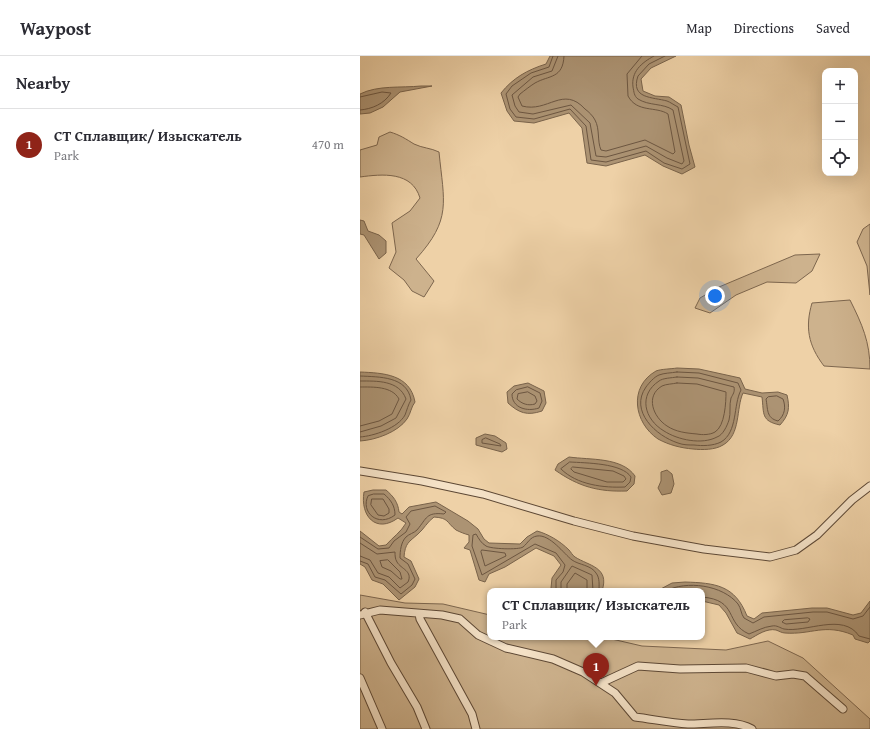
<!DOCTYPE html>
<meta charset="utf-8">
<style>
:root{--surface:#fff;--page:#f7f7f7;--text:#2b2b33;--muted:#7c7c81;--line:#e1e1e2;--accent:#8f2418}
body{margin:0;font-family:"Gentium Book Plus",serif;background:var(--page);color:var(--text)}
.controls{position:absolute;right:12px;top:12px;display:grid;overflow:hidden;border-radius:8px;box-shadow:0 4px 16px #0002}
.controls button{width:36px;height:36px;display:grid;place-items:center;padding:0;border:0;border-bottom:1px solid var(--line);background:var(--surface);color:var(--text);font:20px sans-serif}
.you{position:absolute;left:355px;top:240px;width:14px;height:14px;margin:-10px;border:3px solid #fff;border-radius:50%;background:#1a73e8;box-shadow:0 0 0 6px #1a73e833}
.badge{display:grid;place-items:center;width:26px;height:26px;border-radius:50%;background:var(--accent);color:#fff;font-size:13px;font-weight:700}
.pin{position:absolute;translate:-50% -33px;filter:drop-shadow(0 1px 2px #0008)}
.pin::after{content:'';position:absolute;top:21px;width:14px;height:12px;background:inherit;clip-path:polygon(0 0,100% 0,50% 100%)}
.popup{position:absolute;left:127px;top:532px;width:218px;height:52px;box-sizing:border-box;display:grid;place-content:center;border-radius:8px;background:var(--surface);filter:drop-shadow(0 1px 3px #0005);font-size:13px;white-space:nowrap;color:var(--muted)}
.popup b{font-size:15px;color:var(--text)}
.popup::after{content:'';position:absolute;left:50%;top:100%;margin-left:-8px;border:8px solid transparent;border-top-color:var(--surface)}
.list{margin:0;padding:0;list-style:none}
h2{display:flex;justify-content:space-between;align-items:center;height:52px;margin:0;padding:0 16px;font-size:17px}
h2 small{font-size:13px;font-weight:400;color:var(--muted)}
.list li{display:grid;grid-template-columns:26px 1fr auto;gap:12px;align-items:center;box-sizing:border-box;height:72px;padding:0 16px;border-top:1px solid var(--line)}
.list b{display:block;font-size:15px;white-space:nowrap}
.list p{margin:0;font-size:13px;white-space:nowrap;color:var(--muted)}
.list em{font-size:13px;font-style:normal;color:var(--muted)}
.icon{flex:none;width:22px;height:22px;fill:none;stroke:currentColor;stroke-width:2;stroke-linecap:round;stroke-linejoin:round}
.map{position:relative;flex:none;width:510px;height:673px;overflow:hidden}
header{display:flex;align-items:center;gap:24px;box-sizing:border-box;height:56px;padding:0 20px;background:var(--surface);border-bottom:1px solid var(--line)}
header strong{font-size:19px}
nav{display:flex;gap:22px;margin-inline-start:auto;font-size:14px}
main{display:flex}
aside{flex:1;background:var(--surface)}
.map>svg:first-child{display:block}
.green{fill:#cdb28d;stroke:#7d664e}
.water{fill:#ac9373;stroke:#79634b}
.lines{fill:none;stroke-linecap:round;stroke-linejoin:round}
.shore{stroke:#6c5641;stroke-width:1}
.minor-casing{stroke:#5d4835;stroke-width:9}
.minor{stroke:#f4e1c6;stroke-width:7}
</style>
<header>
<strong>Waypost</strong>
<nav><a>Map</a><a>Directions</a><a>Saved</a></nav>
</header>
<main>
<aside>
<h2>Nearby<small></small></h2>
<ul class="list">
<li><span class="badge">1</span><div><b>СТ Сплавщик/ Изыскатель</b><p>Park</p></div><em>470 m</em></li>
</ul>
</aside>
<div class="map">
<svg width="510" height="673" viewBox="0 0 510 673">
<rect width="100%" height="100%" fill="#eed1a7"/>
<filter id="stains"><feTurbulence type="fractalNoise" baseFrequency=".005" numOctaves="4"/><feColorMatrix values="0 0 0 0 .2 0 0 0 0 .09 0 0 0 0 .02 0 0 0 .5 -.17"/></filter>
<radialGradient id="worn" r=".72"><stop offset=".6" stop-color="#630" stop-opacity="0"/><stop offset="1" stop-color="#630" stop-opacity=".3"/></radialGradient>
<!-- green -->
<path class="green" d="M 30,76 C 40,79 46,83 54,88 C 62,92 71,92 79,96 C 84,147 92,163 56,203 L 74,225 L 64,241 L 52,235 L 44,224 L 29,212 L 36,196 L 32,167 L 50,155 L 60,142 C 52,115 22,118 0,121 L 0,94 L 17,89 L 19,81 Z
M 510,168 L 510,239 L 507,210 L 497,186 L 503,173 Z
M 460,198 L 452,215 L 436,227 L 407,226 L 376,239 L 350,257 L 335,252 L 340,242 L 359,231 L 435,199 Z
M 490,244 C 502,268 510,286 510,313 L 464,310 C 448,289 445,271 452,247 Z
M 0,539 L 45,547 L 83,548 L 130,559 L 130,581 L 243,581 L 282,590 L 366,594 L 408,585 L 443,602 L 510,663 L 510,673 L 0,673 Z"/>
<!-- water -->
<path class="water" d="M 190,0 L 316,0 L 291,12 L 281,23 L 283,35 L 295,40 L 309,41 L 321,49 L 329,89 L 335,111 L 322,118 L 303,110 L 285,99 L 246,110 L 227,107 L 222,72 L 209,57 L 174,67 L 154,65 L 147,55 L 141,37 C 153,22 167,14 186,8 Z
M 61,30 L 72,30 L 40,36 L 23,51 L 10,57 L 0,58 L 0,38 C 18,29 41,32 61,30 Z
M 0,164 L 4,165 L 8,175 L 19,179 L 26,185 L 26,197 L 19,203 L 4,179 L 0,178 Z
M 317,312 L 339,313 L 380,322 L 385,333 L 402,337 L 418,336 L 427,339 C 430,352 429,359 420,369 C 401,365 404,358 402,341 L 383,337 C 376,352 381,379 363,389 C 355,394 342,394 333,393 C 321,392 309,389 298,383 C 274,367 268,331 296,315 C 301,313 311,313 317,312 Z
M 0,316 C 23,317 50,318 55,346 C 51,351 51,357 47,363 C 38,376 16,384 0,385 Z
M 168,327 L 184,335 L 186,347 L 182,355 C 167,360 159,357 148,347 L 147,336 L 154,330 Z
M 125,378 L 135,380 L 146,387 L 147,393 L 142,396 L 116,389 L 116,382 Z
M 209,401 C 230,404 262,401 275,420 L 274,428 L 267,435 C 239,436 219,431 195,414 L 198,408 Z
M 307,414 L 312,418 L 314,428 L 311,437 L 302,439 L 298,432 L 301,425 L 301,416 Z
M 13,434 L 26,434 C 33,440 38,446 39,456 L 42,458 L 49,451 L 76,446 L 108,465 L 118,473 L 124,483 L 129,487 L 160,488 L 167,481 L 177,475 C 188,478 200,485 209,494 C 211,496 212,499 215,501 C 229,510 250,511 242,535 L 194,535 L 191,532 L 192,522 L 201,509 L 194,500 L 176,492 L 145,511 L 129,518 L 125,526 L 119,524 L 110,494 L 104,492 L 109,486 L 109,479 C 105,478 100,476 96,474 C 86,466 89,462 74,461 C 67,466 64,473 58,478 C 49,486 45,487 44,501 L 51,505 L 59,523 L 55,531 L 39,544 L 23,528 L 12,524 L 5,511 L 0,508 L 0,475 L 19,490 L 26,489 C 33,481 41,476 46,467 L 38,462 C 16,478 0,460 4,436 Z
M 325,526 C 355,527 375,529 387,560 L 394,563 L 402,557 L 452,552 L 467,552 L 493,559 L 501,557 L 510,545 L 510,585 L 508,587 L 495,583 L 493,579 C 464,567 452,579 425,577 C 422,577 419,575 416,574 C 407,572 397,579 390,583 L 377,577 L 366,557 L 359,549 L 342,545 L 342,535 L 297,535 L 312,527 Z"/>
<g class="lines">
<!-- shore -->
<path class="shore" d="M 193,0 L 189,11 L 171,17 L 152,30 L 146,38 L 150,53 L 156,61 L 174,63 L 210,53 L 226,70 L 231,104 L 246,106 L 286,95 L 304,107 L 322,113 L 330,108 L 318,51 C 314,49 310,46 307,45 C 293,41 270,43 278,20 L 289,8 L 305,0
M 198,0 L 192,15 L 173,21 L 152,39 L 155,50 L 159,56 L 173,58 L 211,49 L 230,67 L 236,100 L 246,101 L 286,90 L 307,102 L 322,108 L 324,105 L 313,54 C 303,47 289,50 278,43 C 274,40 274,36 273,31 C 271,16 281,7 294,0
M 204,0 C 203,23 189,19 175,27 C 170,30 164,35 160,38 L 158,41 L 162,50 C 188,57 203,29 225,53 C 229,56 233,60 235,64 C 240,73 237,85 241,94 L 246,95 L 285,84 L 313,98 L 315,96 L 308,58 C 296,50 277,57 268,40 L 267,18 L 282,0
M 0,41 L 22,36 L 31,37 C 24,48 12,53 0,54
M 317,316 L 339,317 L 378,327 L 381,334 C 373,349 378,376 361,386 C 353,390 342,390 334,389 C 329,389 323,389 318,387 C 296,380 269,355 286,331 C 289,327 294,321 299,319 C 304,317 311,317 317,316 Z
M 0,320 C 19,321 47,320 51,344 C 48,349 47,354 45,359 C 38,372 14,380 0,381
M 317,321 L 338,322 L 374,331 C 375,336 373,338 371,342 C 369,349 371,357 369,364 C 367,370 363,379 357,381 C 342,389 318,384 304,375 C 284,363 278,339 299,325 C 303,322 311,322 317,321 Z
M 0,325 C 17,325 39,324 46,343 L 36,362 L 21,370 L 0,376
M 317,327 L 337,328 L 366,336 C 366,346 365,370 355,376 C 350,379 342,379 337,378 C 326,377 316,376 307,370 C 293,361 285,340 302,330 C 306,328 313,328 317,327 Z
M 0,331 C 13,331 32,330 39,343 L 32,358 L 19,365 L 0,370
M 168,331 L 180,337 L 182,345 L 179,352 C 167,356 152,352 152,338 L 156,334 Z
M 168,336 L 175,340 L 177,345 L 175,348 C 168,350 162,348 157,343 L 158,338 Z
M 417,340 L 423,343 C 426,351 425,359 418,365 C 406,362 408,353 406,343 L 408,341 Z
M 126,382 L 140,388 L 141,390 L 122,387 L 122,384 Z
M 210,406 C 226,407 262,407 271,421 L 270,426 L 265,431 C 244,432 217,429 201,413 Z
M 213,411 L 253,415 L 264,420 L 266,423 L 263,426 L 247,426 L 214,416 L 211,413 Z
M 14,438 L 24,438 C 31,444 35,450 35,459 C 18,472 0,456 8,440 Z
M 12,443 L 23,443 L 29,453 L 29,457 L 24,460 L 18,459 L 11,449 Z
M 0,481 L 18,493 L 29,492 L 34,485 L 46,476 L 50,468 L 46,461 L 51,455 L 75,450 L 86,456 L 84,458 C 66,456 67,462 57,474 C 54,477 49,478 46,481 C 41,486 40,495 40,502 L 48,508 L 55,523 L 52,529 L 41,538 L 25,524 L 15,521 L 8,508 L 0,505
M 0,487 L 17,498 L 35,496 C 35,499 35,503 37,506 C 41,513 53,515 48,526 L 40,532 L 29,521 L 18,517 L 10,504 L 0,500
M 122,494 L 145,497 L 146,500 L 125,510 L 121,496 Z
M 28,504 L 40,516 L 42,523 L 40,523 L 31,515 L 22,511 L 20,505 Z
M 196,535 L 196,524 L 203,516 L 205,509 L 196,497 L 175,488 L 122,519 L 112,490 L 113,479 L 116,478 C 119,483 121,487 126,490 C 131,493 159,494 163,491 C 168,487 170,481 177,480 C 190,478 204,498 212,504 C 219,509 231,509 236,517 C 240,522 239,529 239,535
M 201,535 L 201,526 L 212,510 L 232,519 L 233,535
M 207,535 L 207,528 L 215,517 L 227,524 L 227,535
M 306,535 C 326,524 363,529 378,548 C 381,552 381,558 384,562 L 393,567 L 404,561 L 453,556 L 467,556 L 493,563 L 503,560 L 510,551
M 342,541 C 379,544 364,567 389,578 C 397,575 403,571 412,570 C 417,569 420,572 424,573 C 446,577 483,556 499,580 L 510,583
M 448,562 L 450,563 L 448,566 L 426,568 L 422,566 L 424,564 Z"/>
<!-- minor casing -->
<g class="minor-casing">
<path id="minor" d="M 0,415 L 62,425 L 123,438 L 214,465 L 273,480 L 344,493 L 410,501 L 436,494 L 457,479 L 492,444 L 510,430
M 5,556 L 31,607 L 57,651 L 66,673
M 59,558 L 60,563 L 112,658 L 116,673
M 0,559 L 20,554 L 82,559 L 100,563 L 118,579 L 146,592 L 193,603 L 223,616 L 255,637 L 275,661 C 292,663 310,667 328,668 C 348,668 374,663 392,673
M 0,622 L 22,673
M 241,627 L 278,610 L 320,613 L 386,612 L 416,620 L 433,618 L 445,620 L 483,653"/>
</g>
<!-- minor -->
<use href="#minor" class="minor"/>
</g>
<rect width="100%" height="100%" filter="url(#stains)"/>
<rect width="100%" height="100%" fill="url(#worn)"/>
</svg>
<div class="controls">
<button>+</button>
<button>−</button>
<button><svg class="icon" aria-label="locate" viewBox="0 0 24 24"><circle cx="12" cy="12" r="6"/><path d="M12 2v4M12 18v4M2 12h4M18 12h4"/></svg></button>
</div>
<div class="you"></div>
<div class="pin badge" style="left:236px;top:630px">1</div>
<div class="popup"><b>СТ Сплавщик/ Изыскатель</b>Park</div>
</div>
</main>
